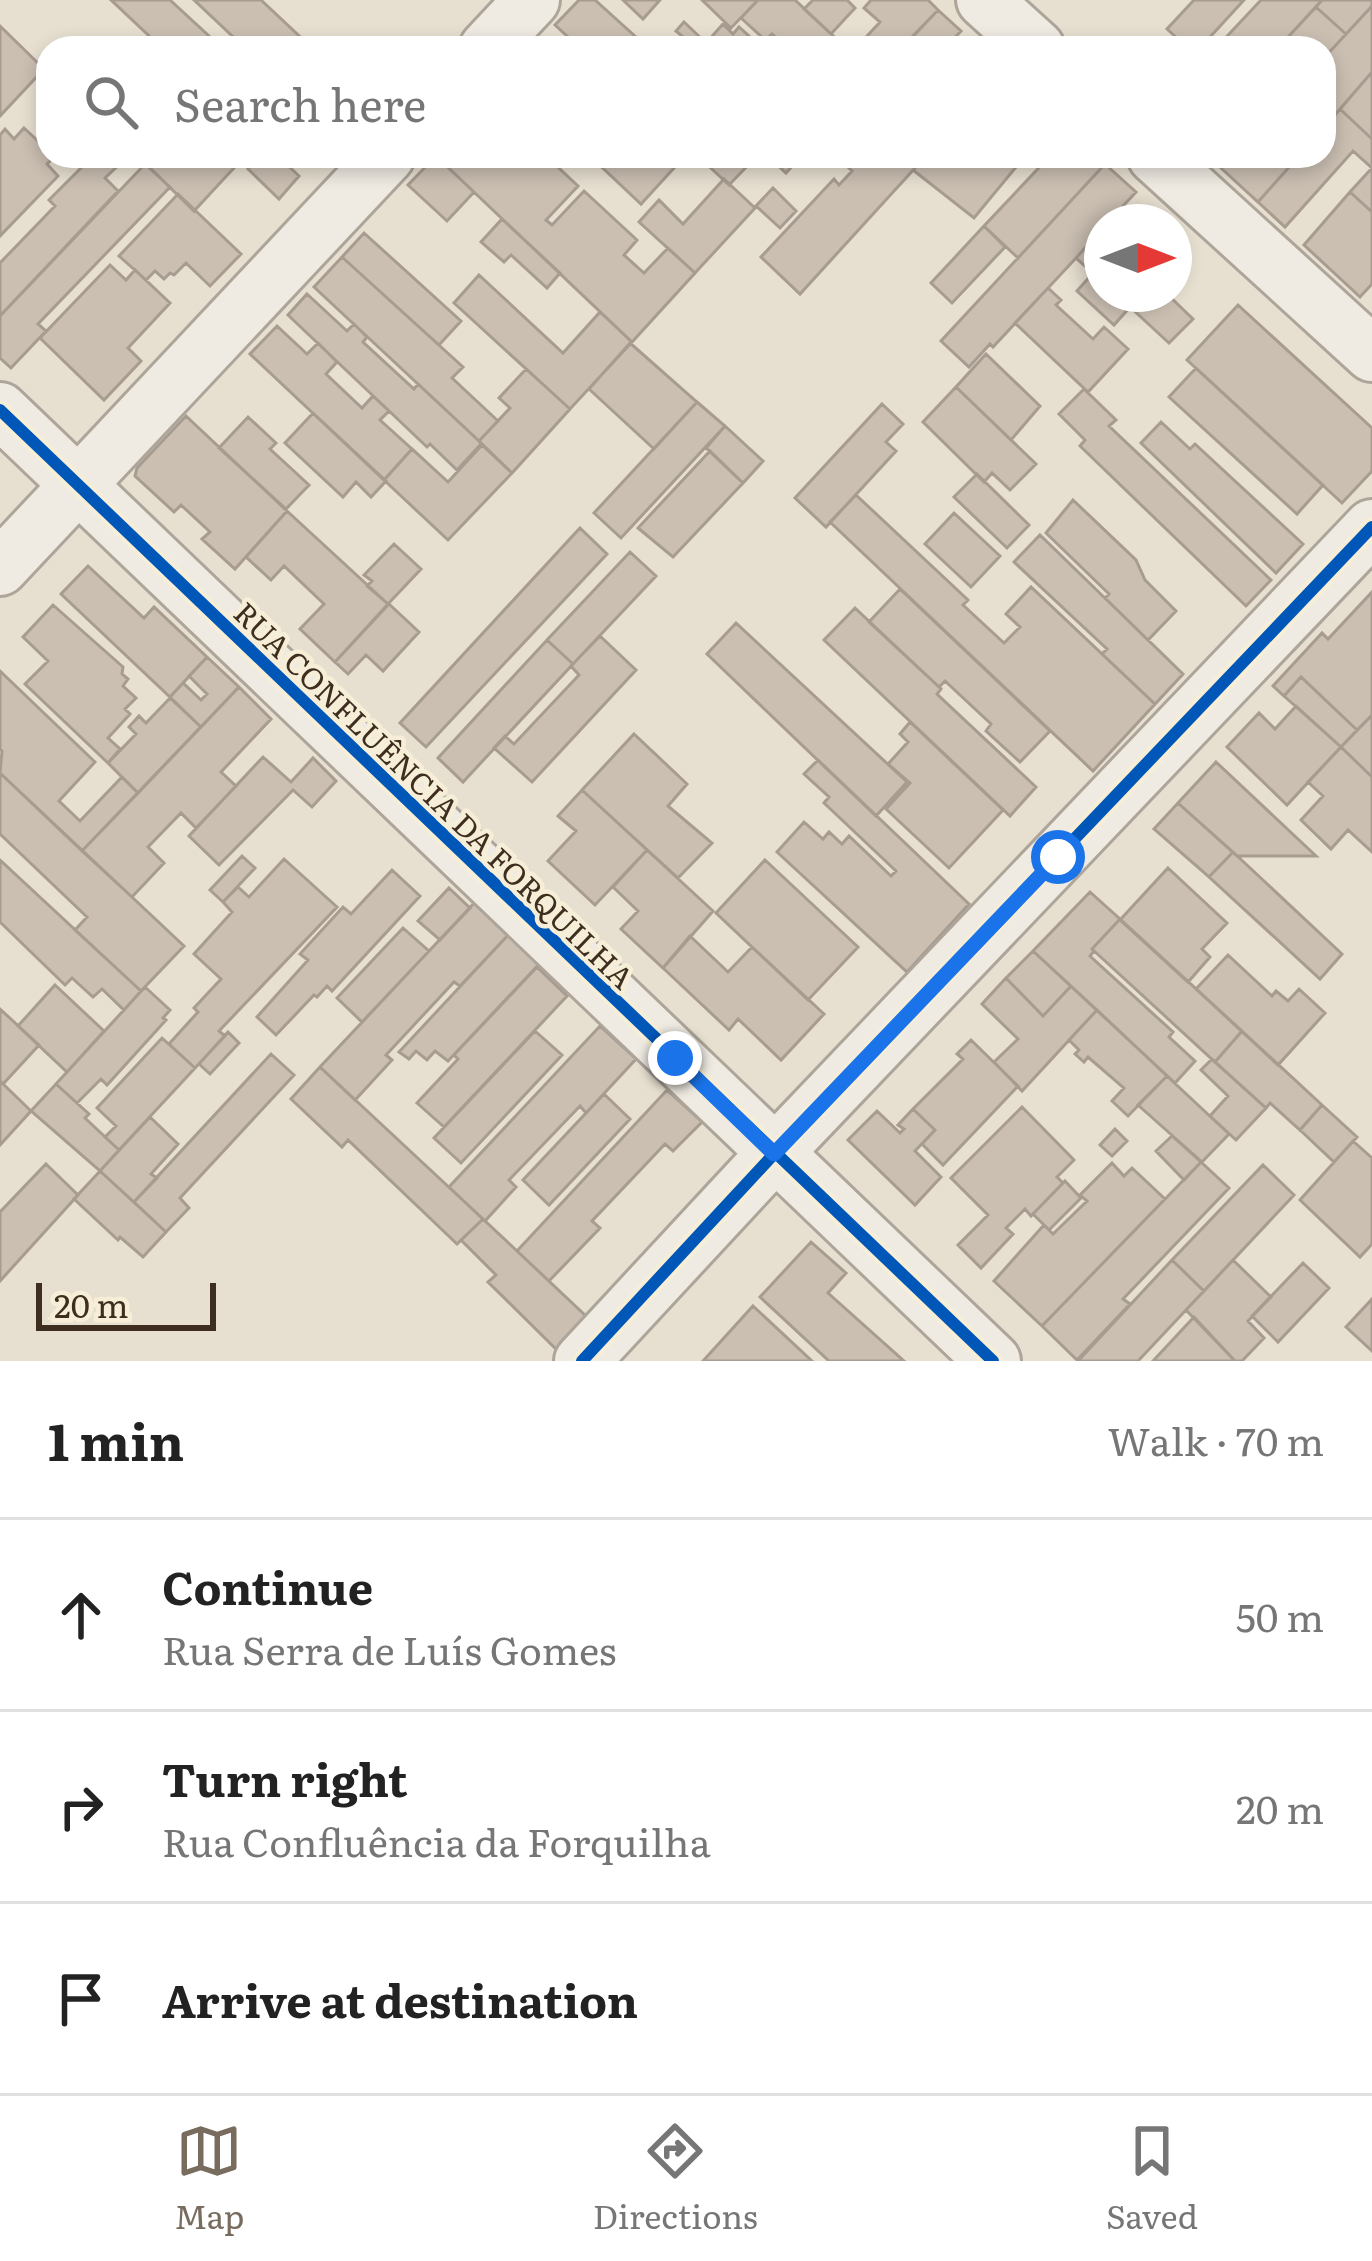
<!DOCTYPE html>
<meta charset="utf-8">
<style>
:root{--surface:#fff;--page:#f6f6f6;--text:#222;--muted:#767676;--line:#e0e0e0;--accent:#786c5e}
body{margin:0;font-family:Literata,serif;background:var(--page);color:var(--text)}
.compass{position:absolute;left:1084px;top:204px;width:108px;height:108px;border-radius:50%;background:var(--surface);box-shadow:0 6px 18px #0003;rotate:90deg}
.scale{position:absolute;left:36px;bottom:30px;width:180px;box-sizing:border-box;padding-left:12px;border:6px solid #3d2e20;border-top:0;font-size:33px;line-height:42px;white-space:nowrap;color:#3d2e20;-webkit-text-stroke:9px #f7eed8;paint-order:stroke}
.stop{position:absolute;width:36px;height:36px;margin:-27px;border:9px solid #1a73e8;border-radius:50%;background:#fff}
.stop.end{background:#1a73e8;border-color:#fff;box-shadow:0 3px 12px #0008}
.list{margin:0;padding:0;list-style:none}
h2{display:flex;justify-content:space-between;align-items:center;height:156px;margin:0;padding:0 48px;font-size:51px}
h2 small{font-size:39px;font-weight:400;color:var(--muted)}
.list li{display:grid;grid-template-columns:78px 1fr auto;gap:36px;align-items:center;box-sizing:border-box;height:192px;padding:0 48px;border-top:3px solid var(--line)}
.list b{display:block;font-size:45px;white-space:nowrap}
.list p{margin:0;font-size:39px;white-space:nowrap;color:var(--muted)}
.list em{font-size:39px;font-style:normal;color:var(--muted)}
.icon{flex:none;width:66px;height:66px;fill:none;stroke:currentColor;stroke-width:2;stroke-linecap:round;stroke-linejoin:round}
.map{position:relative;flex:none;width:1372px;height:1361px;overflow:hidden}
.search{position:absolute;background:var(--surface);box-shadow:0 6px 18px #0003;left:36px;right:36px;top:36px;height:132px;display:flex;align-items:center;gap:30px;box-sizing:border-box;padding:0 42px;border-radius:36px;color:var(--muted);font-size:45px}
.sheet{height:732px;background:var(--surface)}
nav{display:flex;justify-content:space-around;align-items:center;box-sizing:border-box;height:168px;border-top:3px solid var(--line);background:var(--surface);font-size:33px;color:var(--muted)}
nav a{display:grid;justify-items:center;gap:6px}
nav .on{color:var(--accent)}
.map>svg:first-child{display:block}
.building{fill:#cbbfb2;stroke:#a89c90;stroke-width:3}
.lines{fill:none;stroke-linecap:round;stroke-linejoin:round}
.minor-casing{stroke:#ada599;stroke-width:60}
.minor{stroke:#efebe3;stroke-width:54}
.cycleway-casing{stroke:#f7eed8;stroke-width:20}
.cycleway{stroke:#0057b8;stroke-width:12}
.route{stroke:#1a73e8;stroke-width:15}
.labels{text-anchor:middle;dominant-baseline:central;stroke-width:9;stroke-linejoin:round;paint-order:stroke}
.street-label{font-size:30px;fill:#3d2e20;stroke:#f7eed8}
</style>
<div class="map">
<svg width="1372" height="1361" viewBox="0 0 1372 1361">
<rect width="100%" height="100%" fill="#e7e0d1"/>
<!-- building -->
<path class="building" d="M 111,0 L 170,0 L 222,48 L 162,48 Z
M 194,0 L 261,0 L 312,48 L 245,48 Z
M 579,0 L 595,0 L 648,48 L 580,48 L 555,25 Z
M 623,0 L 660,0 L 643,19 Z
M 702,0 L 758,0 L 731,28 Z
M 758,0 L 795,0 L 846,48 L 788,48 L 772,34 L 765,40 L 741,18 Z
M 813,0 L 847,0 L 855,8 L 831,34 L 804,9 Z
M 871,0 L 928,0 L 938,10 L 902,48 L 856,48 L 880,22 L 864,8 Z
M 1194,0 L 1244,0 L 1200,48 L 1188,48 L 1167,29 Z
M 1261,0 L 1322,0 L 1278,48 L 1216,48 Z
M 1322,0 L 1372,0 L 1372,6 L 1346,34 L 1316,7 Z
M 1372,6 L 1372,72 L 1324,128 L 1324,58 Z
M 1316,7 L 1346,34 L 1324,58 L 1324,48 L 1278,48 Z
M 938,10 L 961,31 L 945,48 L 924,48 L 912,37 Z
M 684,22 L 706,43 L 712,48 L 696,48 L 676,31 Z
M 723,24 L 733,34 L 739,27 L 762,48 L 712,48 L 706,43 Z
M 0,26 L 44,69 L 0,116 Z
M 1372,72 L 1372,139 L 1340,109 Z
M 1340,109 L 1372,139 L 1372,168 L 1353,151 L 1285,227 L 1258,202 L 1299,156 L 1324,156 L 1324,128 Z
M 24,128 L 39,142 L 48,133 L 48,156 L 55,156 L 47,164 L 58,176 L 0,236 L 0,135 L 5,129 L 14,139 Z
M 93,156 L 116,156 L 122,162 L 105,178 L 118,191 L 0,316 L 0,263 L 55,206 L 49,200 Z
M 138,156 L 245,156 L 194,211 Z
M 260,156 L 278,156 L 299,176 L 279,199 L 248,169 Z
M 436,156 L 546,156 L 578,186 L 546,220 L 552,225 L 584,191 L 637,240 L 624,255 L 644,273 L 668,248 L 695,273 L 632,342 Z
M 436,156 L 474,192 L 447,221 L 408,185 Z
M 590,156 L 685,156 L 641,204 Z
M 698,156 L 757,156 L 729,185 Z
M 768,156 L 801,156 L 786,173 Z
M 837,156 L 926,156 L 800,294 L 761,257 L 834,179 L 839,185 L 852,171 Z
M 926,156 L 1015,156 L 1021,161 L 974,218 L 913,170 Z
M 1050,156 L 1097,156 L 1105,164 L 1018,258 L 984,226 Z
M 1233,156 L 1299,156 L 1258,202 L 1221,168 Z
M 145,164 L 170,187 L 38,324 L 46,331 L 11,368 L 0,358 L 0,316 Z
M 1105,164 L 1136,192 L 1108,222 L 1102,222 L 1102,229 L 1076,258 L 993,347 L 990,344 L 969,367 L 941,341 Z
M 1372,168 L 1372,212 L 1350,192 Z
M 724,179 L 755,208 L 695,273 L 639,222 L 659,200 L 683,224 Z
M 773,188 L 796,211 L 780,228 L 756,206 Z
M 1350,192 L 1372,212 L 1372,284 L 1360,297 L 1304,245 Z
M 178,194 L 241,254 L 210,286 L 186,263 L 174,275 L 170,273 L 164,279 L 155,271 L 146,280 L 119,256 Z
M 502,219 L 560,273 L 547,288 L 511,255 L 504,262 L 481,242 Z
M 984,226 L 1005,247 L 952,303 L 931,283 Z
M 1099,232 L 1102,234 L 1102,281 L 1076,258 Z
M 364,233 L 461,321 L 439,345 L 342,257 Z
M 342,257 L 463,367 L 452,378 L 498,421 L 479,441 L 314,287 Z
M 110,265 L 126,280 L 135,270 L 170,303 L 128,348 L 141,361 L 104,400 L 40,338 Z
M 1093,273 L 1102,281 L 1102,294 L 1116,294 L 1130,307 L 1114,325 L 1077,291 Z
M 479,275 L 563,353 L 600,312 L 632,342 L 570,409 L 454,303 Z
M 1048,288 L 1061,300 L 1056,305 L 1093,339 L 1104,327 L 1128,349 L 1088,392 L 1015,323 Z
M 307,294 L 347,331 L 354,324 L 367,337 L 363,342 L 414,389 L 418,384 L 479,441 L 481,444 L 457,470 L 430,444 L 427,447 L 288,315 Z
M 1116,294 L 1167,294 L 1193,319 L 1169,343 Z
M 1238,305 L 1372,428 L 1372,471 L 1342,503 L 1187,360 Z
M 277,326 L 307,354 L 318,343 L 337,362 L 326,374 L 362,408 L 373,396 L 389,411 L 380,420 L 412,449 L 384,480 L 250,354 Z
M 630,343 L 697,402 L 654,449 L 589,389 Z
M 986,354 L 1040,406 L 1011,440 L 956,387 Z
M 1196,368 L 1323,485 L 1297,514 L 1169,397 Z
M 526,369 L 570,409 L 512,473 L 479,441 L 510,408 L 499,398 Z
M 956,387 L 1036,464 L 1010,490 L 992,473 L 984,482 L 923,422 Z
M 1084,389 L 1116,420 L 1109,426 L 1271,580 L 1246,606 L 1080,446 L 1085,440 L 1059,414 Z
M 697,402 L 725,426 L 621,538 L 594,513 Z
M 882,404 L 903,424 L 886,442 L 896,451 L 826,527 L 795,498 Z
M 313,413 L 386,481 L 371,497 L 356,482 L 343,497 L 285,443 Z
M 186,416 L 287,511 L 235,569 L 202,539 L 210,532 L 181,505 L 174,512 L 135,476 L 137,468 Z
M 248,417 L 276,443 L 270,449 L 309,485 L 286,509 L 219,448 Z
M 1161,422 L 1190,449 L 1195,444 L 1303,544 L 1276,573 L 1141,443 Z
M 725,426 L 763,461 L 743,483 L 706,448 Z
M 482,445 L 512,473 L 448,540 L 384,480 L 412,449 L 448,482 Z
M 710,451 L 743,483 L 673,557 L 638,528 Z
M 977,474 L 1029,525 L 1007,548 L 954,497 Z
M 856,495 L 968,600 L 963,605 L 1004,643 L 1020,627 L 1006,614 L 1031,587 L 1155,704 L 1093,771 L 830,522 Z
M 1073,500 L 1136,560 L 1145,580 L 1176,611 L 1148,640 L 1105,598 L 1109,594 L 1046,533 Z
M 287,511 L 388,604 L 335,662 L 300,629 L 324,604 L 284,566 L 271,580 L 246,557 Z
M 954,513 L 1000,556 L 971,587 L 925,544 Z
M 580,528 L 607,554 L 426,747 L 400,723 Z
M 1040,535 L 1183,674 L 1155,704 L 1102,654 L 1107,649 L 1014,562 Z
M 394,544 L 421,569 L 388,604 L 367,586 L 372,581 L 364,575 Z
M 630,552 L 656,576 L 573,664 L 547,640 Z
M 88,566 L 144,618 L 154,607 L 207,657 L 170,697 L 61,594 Z
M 900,589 L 1050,731 L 1020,762 L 986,731 L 991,724 L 945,681 L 939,687 L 869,622 Z
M 1372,592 L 1372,715 L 1357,730 L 1301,677 L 1284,696 L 1273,686 L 1322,633 L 1328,639 Z
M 389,604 L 419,632 L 383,671 L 366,655 L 348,674 L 335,662 Z
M 53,605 L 123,667 L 122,674 L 128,679 L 123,686 L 136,698 L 125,709 L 130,714 L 108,738 L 120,749 L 108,763 L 25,684 L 48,661 L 23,637 Z
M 855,608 L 941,689 L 937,694 L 1036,787 L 1010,816 L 824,640 Z
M 736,623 L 907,782 L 876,816 L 707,654 Z
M 600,636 L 636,670 L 532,782 L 494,748 L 505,736 L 514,744 L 579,675 L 571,666 Z
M 547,640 L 573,664 L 463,782 L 438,758 Z
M 207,657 L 239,687 L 201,727 L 170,697 L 183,683 L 201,700 L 207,694 L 189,676 Z
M 0,671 L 95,762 L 59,801 L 80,821 L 122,777 L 138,793 L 82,851 L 0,773 L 2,751 L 0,749 Z
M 1301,677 L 1357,730 L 1341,747 L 1284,696 Z
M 239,687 L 271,719 L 221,772 L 236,786 L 196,828 L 181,813 L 148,847 L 164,863 L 132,897 L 82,851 Z
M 170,698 L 201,727 L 138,793 L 108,763 L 136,734 L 129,727 L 139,716 L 146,723 Z
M 1296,706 L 1341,747 L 1287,805 L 1227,747 L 1259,713 L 1275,729 Z
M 1372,715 L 1372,777 L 1341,747 Z
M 910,722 L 1003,810 L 949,868 L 886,809 L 910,783 L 888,764 L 908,742 L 900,734 Z
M 634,734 L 687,784 L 668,806 L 712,843 L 678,878 L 582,790 Z
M 1341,747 L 1372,777 L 1372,852 L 1348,830 L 1331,849 L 1301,820 L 1323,796 L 1308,782 Z
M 263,757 L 291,782 L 313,758 L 336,781 L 312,807 L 293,790 L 219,865 L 189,836 Z
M 818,760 L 969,904 L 907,972 L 777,852 L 804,822 L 823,839 L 829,832 L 842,844 L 849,836 L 891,876 L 896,871 L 824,803 L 829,797 L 804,774 Z
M 1216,762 L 1316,856 L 1237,856 L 1178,803 Z
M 0,773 L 184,946 L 141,991 L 75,930 L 87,917 L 0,834 Z
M 582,790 L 647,850 L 595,905 L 548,861 L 576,831 L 558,816 Z
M 1178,803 L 1233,852 L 1209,877 L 1154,829 Z
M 647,850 L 713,911 L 663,968 L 621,929 L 638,911 L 613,887 Z
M 1233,852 L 1342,954 L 1320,979 L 1209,877 Z
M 242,856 L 255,868 L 223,902 L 210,890 Z
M 284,859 L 337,907 L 219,1031 L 225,1036 L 195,1068 L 169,1044 L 198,1012 L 194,1008 L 221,979 L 194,954 L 232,912 L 223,902 L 238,887 L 249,897 Z
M 0,860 L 141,991 L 124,1010 L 102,989 L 93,997 L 72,978 L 65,985 L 0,922 Z
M 765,860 L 858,947 L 808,1000 L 716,913 Z
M 1168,868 L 1227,923 L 1202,949 L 1210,957 L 1188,982 L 1120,920 Z
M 392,870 L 420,896 L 332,991 L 327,986 L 317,997 L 314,995 L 276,1035 L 257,1017 L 308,960 L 300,954 L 343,907 L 351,914 Z
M 449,888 L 470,908 L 440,940 L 418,921 Z
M 1090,892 L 1120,919 L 1092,949 L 1094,951 L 1090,956 L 1173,1032 L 1169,1037 L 1195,1061 L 1175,1083 L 1033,951 Z
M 476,901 L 510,933 L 460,986 L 454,982 L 386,1055 L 392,1060 L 355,1100 L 320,1067 Z
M 1120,919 L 1242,1031 L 1215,1062 L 1092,949 Z
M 403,928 L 429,951 L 362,1022 L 337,998 Z
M 510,933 L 541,962 L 448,1061 L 435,1051 L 427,1060 L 416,1051 L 409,1059 L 399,1052 Z
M 690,936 L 728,972 L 752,947 L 824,1014 L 781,1060 L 738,1019 L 729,1030 L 663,968 Z
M 1033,951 L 1071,986 L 1043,1016 L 1006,978 Z
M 1228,955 L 1272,996 L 1276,991 L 1288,1001 L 1299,989 L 1325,1013 L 1278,1065 L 1196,989 Z
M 537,967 L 567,996 L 444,1127 L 417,1103 L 458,1059 L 454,1055 Z
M 1006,978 L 1043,1016 L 1071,986 L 1097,1010 L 1022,1091 L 994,1062 L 1018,1039 L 982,1004 Z
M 55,985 L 104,1031 L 67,1072 L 18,1026 Z
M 145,987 L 170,1010 L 163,1018 L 166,1020 L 107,1085 L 101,1079 L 77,1103 L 56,1084 Z
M 0,1009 L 39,1045 L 3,1084 L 0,1081 Z
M 1097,1010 L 1167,1076 L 1128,1116 L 1112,1101 L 1124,1088 L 1088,1057 L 1084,1062 L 1075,1054 L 1079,1050 L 1069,1040 Z
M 600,1026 L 636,1059 L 586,1113 L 580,1106 L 509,1180 L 516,1187 L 485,1221 L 449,1187 Z
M 535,1031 L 562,1055 L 461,1163 L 434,1138 Z
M 1242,1031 L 1322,1105 L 1300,1130 L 1270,1103 L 1266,1108 L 1215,1062 Z
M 228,1032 L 239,1043 L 210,1074 L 199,1064 Z
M 162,1038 L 195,1068 L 119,1150 L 105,1137 L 116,1126 L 97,1108 Z
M 971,1040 L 1018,1086 L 943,1165 L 922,1144 L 935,1130 L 913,1109 L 963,1059 L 957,1054 Z
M 271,1054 L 294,1075 L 180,1198 L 189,1208 L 166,1232 L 134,1202 Z
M 1212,1059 L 1266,1108 L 1236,1140 L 1210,1116 L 1228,1096 L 1201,1070 Z
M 320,1067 L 483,1219 L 457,1244 L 348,1140 L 342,1147 L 291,1099 Z
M 1167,1076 L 1229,1134 L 1202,1162 L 1138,1105 Z
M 0,1081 L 31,1111 L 0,1145 Z
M 56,1084 L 89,1114 L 85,1118 L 119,1150 L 100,1171 L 31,1111 Z
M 667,1090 L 702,1122 L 673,1151 L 665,1144 L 592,1221 L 600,1228 L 549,1281 L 517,1251 Z
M 604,1094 L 630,1119 L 549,1205 L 523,1180 Z
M 1322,1105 L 1357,1137 L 1334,1162 L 1300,1130 Z
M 1022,1107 L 1074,1160 L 1057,1177 L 1063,1183 L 1033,1214 L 1031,1216 L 1025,1209 L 1006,1228 L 1013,1234 L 981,1268 L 958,1245 L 988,1215 L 951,1178 Z
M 913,1109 L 935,1130 L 915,1151 L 941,1177 L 915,1205 L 848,1140 L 877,1111 L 900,1133 L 904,1129 L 898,1125 Z
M 150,1117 L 178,1144 L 151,1174 L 157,1178 L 134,1202 L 100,1171 Z
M 1115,1129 L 1127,1141 L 1112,1156 L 1100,1145 Z
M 1172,1136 L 1201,1162 L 1184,1180 L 1156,1151 Z
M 1353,1141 L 1372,1158 L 1372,1244 L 1360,1257 L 1300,1200 Z
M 1201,1162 L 1229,1188 L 1123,1299 L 1130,1304 L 1077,1360 L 1042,1326 Z
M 1112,1163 L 1124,1176 L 1132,1168 L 1165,1199 L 1042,1326 L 994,1281 L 1044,1225 L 1053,1234 L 1087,1201 L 1080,1195 Z
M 46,1164 L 78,1195 L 0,1281 L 0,1212 Z
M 1263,1165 L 1294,1195 L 1204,1291 L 1172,1260 Z
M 100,1171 L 166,1232 L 143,1257 L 120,1237 L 118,1240 L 74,1199 Z
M 1065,1181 L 1081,1198 L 1049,1230 L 1033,1214 Z
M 483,1219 L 586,1316 L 556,1349 L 488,1282 L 496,1275 L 461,1240 Z
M 811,1242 L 846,1273 L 828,1293 L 904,1361 L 829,1361 L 760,1297 Z
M 1172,1260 L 1204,1291 L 1186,1310 L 1138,1361 L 1078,1361 Z
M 1233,1260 L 1271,1297 L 1248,1321 L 1264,1338 L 1242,1361 L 1235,1361 L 1186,1310 Z
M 1303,1263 L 1329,1288 L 1278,1342 L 1252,1316 Z
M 1372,1299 L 1372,1351 L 1346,1327 Z
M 753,1306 L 812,1361 L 703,1361 Z
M 1194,1317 L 1235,1361 L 1153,1361 Z"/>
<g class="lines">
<!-- minor casing -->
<g class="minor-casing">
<path id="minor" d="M 984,0 L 1037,48
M 487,48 L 532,0
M 1155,156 L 1372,354
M 0,410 L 993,1361
M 0,568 L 387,156
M 582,1361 L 774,1154 L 1372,527"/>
</g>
<!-- minor -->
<use href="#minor" class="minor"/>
<!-- cycleway casing -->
<g class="cycleway-casing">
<path id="cycleway" d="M 0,410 L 993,1361
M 582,1361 L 774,1154 L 1372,527"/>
</g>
<!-- cycleway -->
<use href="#cycleway" class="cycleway"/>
</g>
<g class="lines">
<!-- route -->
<path class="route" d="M 675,1058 L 774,1154 L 1058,857"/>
</g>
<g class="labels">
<!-- street labels -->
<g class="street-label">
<text transform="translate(435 794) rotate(44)">RUA CONFLUÊNCIA DA FORQUILHA</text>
</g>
</g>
</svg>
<svg class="compass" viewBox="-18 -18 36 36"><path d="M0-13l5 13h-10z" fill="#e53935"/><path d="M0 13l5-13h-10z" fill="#767676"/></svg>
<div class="scale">20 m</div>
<div class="stop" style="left:1058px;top:857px"></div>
<div class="stop end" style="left:675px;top:1058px"></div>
<div class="search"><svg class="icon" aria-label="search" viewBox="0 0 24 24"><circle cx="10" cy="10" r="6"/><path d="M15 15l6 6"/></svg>Search here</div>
</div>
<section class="sheet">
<h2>1 min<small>Walk · 70 m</small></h2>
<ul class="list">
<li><svg class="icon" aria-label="ahead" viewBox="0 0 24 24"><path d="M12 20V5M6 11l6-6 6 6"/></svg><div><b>Continue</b><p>Rua Serra de Luís Gomes</p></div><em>50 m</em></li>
<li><svg class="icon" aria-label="right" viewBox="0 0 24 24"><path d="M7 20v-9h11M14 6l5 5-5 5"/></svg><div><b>Turn right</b><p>Rua Confluência da Forquilha</p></div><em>20 m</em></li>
<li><svg class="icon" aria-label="arrive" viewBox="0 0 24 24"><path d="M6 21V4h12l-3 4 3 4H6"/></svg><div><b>Arrive at destination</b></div></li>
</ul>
</section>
<nav>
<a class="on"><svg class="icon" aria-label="map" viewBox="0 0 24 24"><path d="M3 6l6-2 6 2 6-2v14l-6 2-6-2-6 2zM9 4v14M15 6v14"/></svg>Map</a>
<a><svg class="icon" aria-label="directions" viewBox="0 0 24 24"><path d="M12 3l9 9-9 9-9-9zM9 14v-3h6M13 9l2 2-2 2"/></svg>Directions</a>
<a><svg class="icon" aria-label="saved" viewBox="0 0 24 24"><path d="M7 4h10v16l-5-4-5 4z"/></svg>Saved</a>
</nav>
